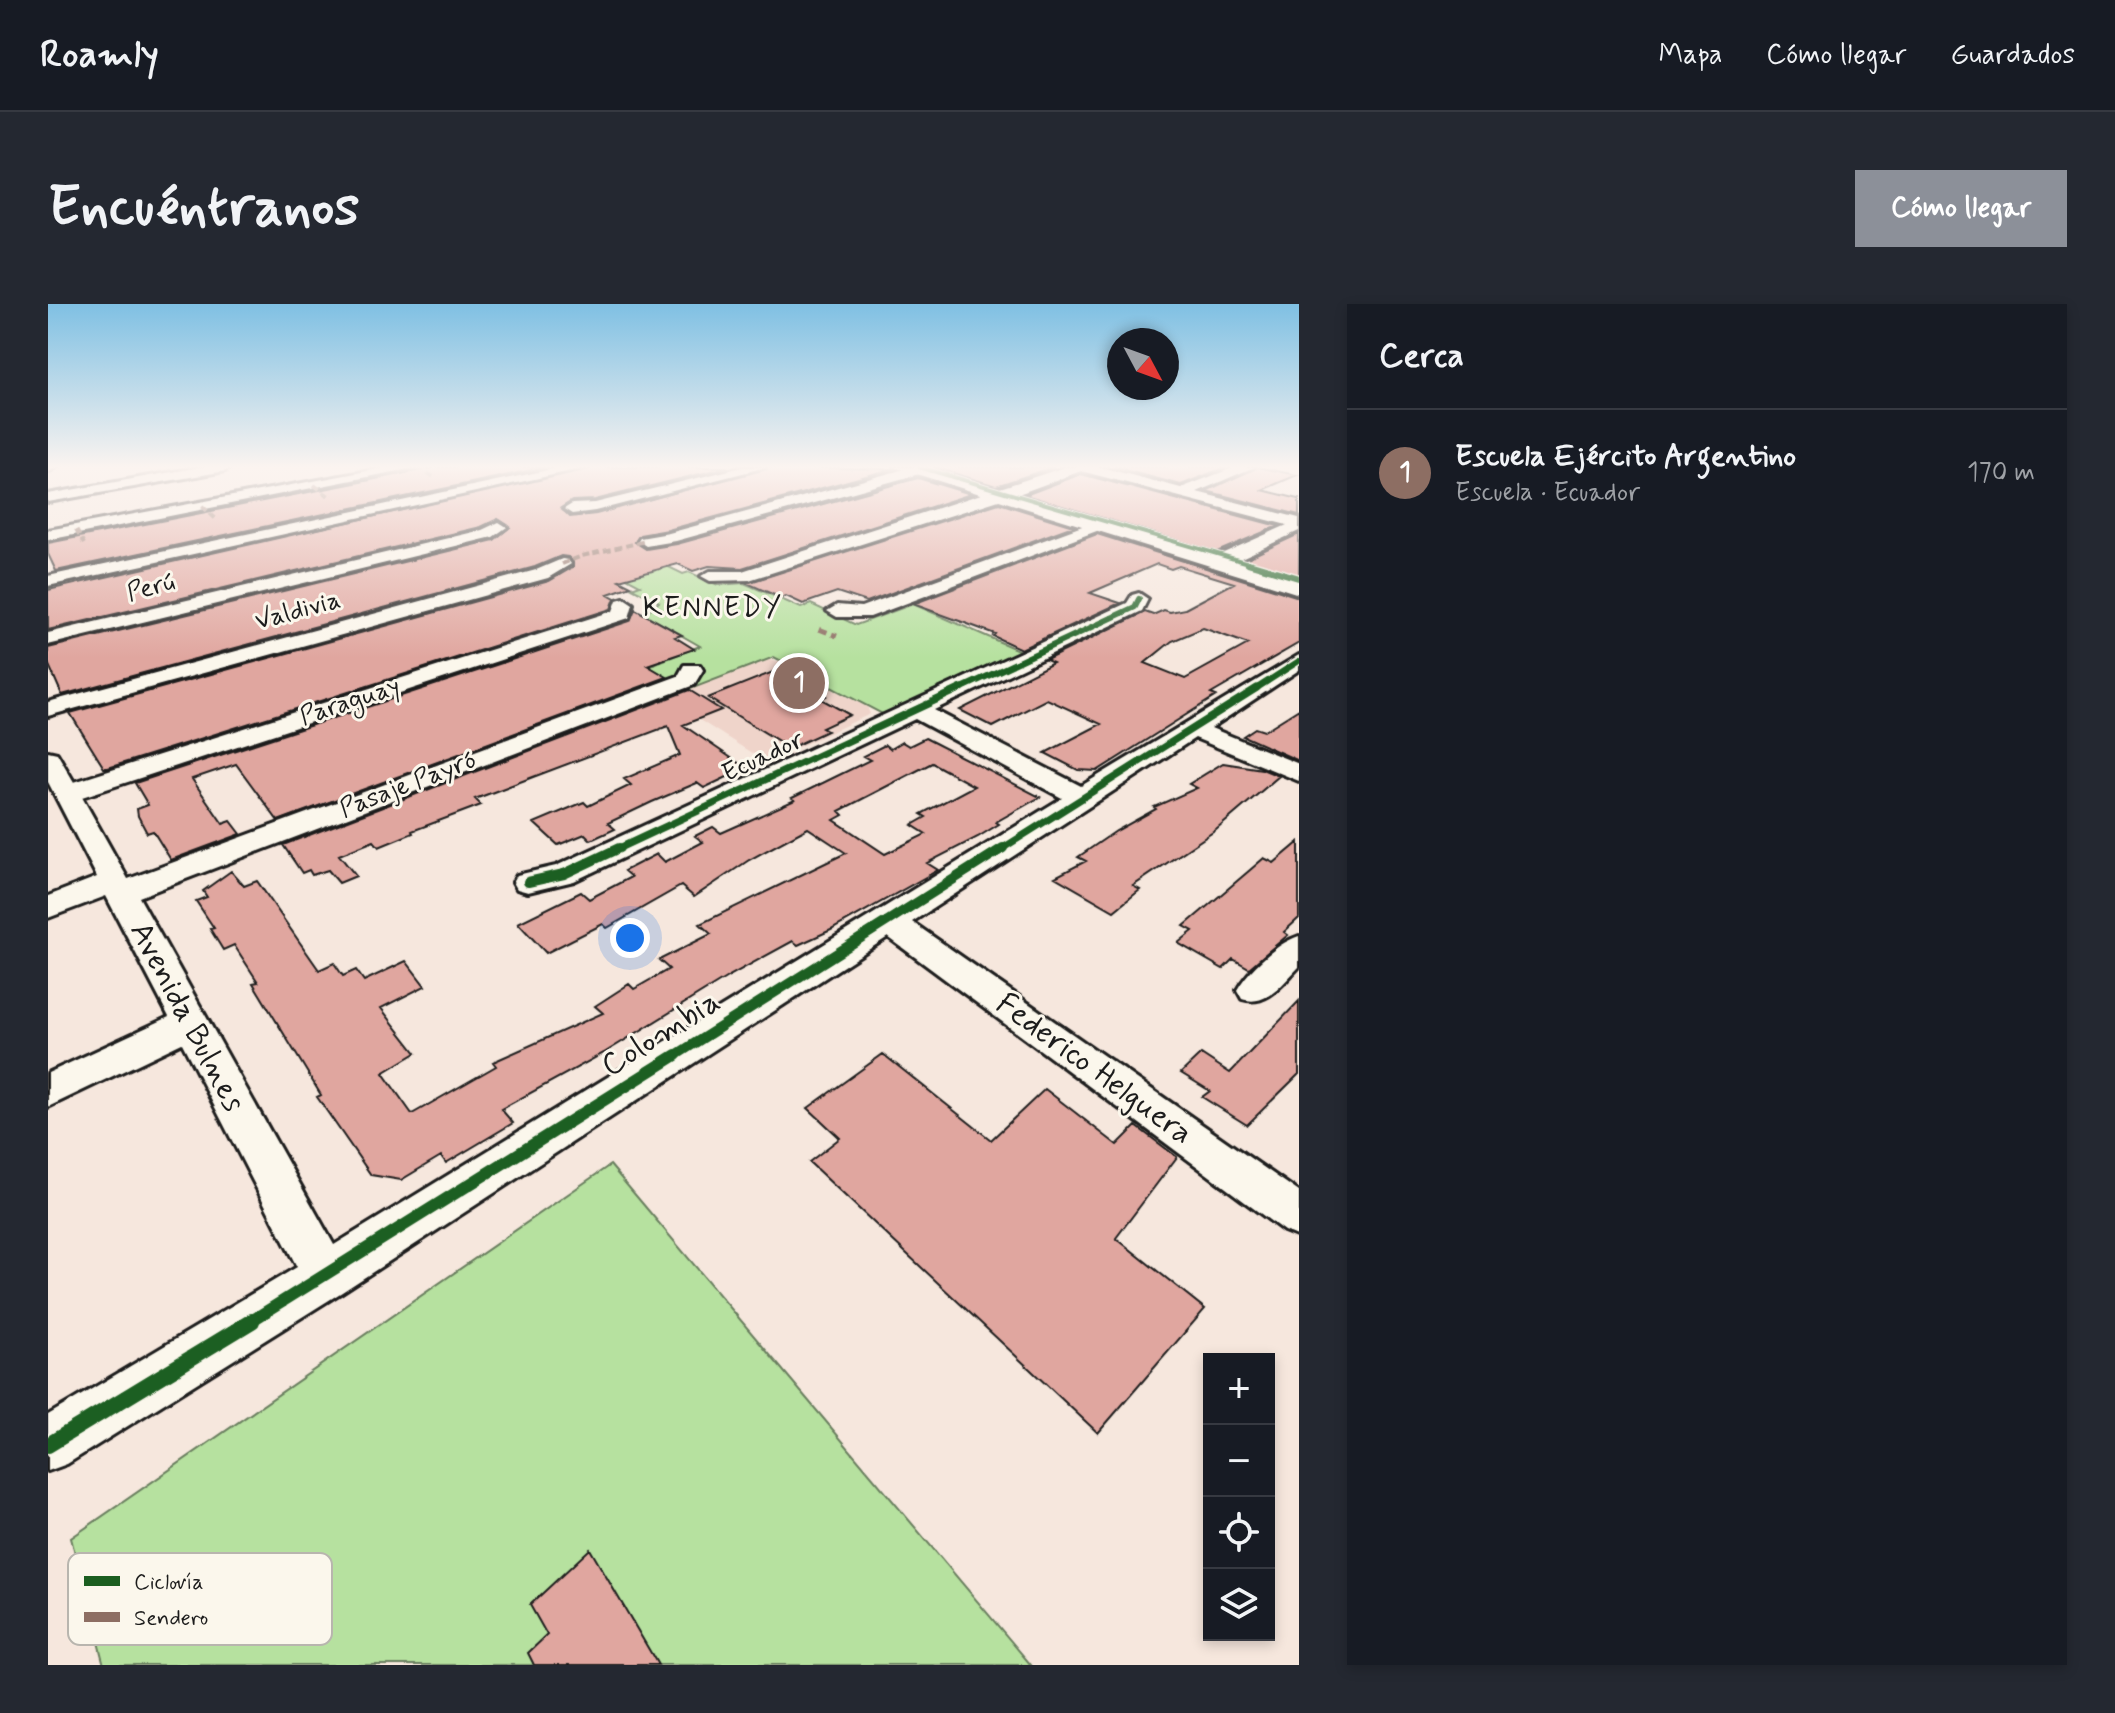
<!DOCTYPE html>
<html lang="es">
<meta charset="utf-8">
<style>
:root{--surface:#171b24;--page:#242831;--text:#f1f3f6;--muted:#9ea1a6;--line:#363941;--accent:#8c9099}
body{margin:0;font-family:Mynerve,sans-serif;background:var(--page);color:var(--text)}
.controls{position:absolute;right:24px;bottom:24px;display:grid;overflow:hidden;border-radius:0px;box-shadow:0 4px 12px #0003}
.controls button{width:72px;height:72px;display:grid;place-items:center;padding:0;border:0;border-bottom:2px solid var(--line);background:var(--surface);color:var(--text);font:40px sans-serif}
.compass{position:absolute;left:1059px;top:24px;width:72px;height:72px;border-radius:50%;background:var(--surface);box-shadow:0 4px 12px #0003;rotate:131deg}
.you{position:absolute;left:582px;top:634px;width:28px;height:28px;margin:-20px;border:6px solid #fff;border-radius:50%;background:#1a73e8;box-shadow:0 0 0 12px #1a73e833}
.badge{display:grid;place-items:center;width:52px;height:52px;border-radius:50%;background:var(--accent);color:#fff;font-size:26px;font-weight:700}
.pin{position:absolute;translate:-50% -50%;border:4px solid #fff;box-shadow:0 2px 8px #0006}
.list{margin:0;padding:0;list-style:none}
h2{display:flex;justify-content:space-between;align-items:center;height:104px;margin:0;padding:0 32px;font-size:34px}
h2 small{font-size:26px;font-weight:400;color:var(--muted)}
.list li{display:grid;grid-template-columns:52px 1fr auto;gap:24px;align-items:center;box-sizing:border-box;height:128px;padding:0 32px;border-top:2px solid var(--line)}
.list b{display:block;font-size:30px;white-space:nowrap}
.list p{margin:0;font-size:26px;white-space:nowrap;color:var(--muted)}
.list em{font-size:26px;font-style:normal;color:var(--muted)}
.icon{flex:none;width:44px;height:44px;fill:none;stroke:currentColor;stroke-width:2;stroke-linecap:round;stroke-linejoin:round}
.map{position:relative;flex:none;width:1251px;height:1361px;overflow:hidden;border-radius:0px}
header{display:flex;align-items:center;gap:48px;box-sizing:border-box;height:112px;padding:0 40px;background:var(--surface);border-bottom:2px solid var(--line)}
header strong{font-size:38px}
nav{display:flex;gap:44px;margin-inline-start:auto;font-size:28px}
.intro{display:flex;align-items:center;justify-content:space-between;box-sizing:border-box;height:192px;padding:0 48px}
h1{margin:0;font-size:56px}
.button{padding:20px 36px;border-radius:0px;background:var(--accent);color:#fff;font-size:28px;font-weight:700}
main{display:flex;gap:48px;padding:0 48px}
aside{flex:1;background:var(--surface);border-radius:0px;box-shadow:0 4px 12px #0003}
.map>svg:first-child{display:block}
.built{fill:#efd4ca}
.green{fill:#b6e19f;stroke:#697e5e;stroke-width:2}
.building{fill:#e0a69f;stroke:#1c1c1c;stroke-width:2;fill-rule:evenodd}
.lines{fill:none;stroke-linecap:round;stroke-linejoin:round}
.minor-casing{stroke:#1c1c1c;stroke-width:6}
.major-casing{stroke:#1c1c1c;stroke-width:6}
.minor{fill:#fbf7ec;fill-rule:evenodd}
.major{fill:#fbf7ec;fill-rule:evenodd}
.quiet-far1{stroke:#8d6e63;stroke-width:4;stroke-dasharray:7 4;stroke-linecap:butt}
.quiet{stroke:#8d6e63;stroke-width:5;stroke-dasharray:9 5;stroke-linecap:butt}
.cycleway-far5-casing{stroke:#fbf7ec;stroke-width:6}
.cycleway-far4-casing{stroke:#fbf7ec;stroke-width:9}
.cycleway-far3-casing{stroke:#fbf7ec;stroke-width:11}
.cycleway-far2-casing{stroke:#fbf7ec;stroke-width:15}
.cycleway-far1-casing{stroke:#fbf7ec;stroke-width:17}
.cycleway-casing{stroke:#fbf7ec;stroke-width:21}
.cycleway-far5{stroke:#1b5e20;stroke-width:4}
.cycleway-far4{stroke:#1b5e20;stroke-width:6}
.cycleway-far3{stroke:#1b5e20;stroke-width:7}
.cycleway-far2{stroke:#1b5e20;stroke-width:10}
.cycleway-far1{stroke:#1b5e20;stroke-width:12}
.cycleway{stroke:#1b5e20;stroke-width:16}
.labels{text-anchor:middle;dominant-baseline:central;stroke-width:6;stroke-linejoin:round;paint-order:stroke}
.far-street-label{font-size:26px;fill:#1c1c1c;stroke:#fbf7ec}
.far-neighbourhood-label{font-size:28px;letter-spacing:2px;fill:#1c1c1c;stroke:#fbf7ec}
.street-label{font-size:32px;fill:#1c1c1c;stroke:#fbf7ec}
.key{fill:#fbf7ec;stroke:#b8b5ae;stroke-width:2}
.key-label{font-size:22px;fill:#1c1c1c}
</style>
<header>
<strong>Roamly</strong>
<nav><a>Mapa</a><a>Cómo llegar</a><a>Guardados</a></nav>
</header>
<div class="intro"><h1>Encuéntranos</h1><a class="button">Cómo llegar</a></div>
<main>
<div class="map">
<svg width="1251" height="1361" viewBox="0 0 1251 1361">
<rect width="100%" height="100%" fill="#f6e7dd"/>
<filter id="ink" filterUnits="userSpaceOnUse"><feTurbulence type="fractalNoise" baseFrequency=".0125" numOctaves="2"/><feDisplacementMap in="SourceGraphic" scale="16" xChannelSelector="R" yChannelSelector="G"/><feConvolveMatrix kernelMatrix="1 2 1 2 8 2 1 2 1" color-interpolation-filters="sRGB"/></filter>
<g filter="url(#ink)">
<!-- built -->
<path class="built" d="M 714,356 L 731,357 L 819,403 L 822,410 L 718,458 L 618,395 Z"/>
<!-- green -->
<path class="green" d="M 464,187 L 635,270 L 641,268 L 670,281 L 696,279 L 753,304 L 763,300 L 808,321 L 865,300 L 977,349 L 840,413 L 726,353 L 640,386 L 600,362 L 652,342 L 596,310 L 611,298 L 584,284 L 592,281 L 424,192 Z
M 562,861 L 983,1361 L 56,1361 L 23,1234 Z"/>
<!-- building -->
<path class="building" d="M 389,163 L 498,163 L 8,267 L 0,250 L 0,239 Z
M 544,163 L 680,163 L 547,196 L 524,197 L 513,204 L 522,213 L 548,210 L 721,163 L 844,165 L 620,226 L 592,231 L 587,238 L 598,245 L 629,240 L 870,174 L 923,190 L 694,264 L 661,262 L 645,267 L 630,260 L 571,276 L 583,282 L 560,290 L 567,294 L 563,305 L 60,464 L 56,464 L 22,409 L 501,277 L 525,263 L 525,258 L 520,253 L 513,252 L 487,263 L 14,391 L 0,359 L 0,344 L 446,236 L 462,223 L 450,215 L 433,223 L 0,326 L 0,286 Z
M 885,163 L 1006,163 L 948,182 Z
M 1065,163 L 1178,163 L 1133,181 Z
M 1209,163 L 1249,171 L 1214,186 L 1251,195 L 1251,211 L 1158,187 Z
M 1033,170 L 1230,222 L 1169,248 L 977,191 Z
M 951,199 L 1025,222 L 819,298 L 789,288 L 755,300 L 738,292 L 733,294 L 699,279 Z
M 1049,230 L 1251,293 L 1251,339 L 1163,390 L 1168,392 L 1049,467 L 1030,466 L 997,449 L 1053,420 L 999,395 L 945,423 L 912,406 L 1005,359 L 998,356 L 1097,308 L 1105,311 L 1116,306 L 1122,308 L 1137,305 L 1186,279 L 1131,262 L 1123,265 L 1109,260 L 1042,289 L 1072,299 L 973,345 L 945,332 L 947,330 L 865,300 ZM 1155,324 L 1200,340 L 1137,375 L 1097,359 L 1124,337 Z
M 1251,230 L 1251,273 L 1195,256 Z
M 587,305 L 634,331 L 627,333 L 646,345 L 599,361 L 619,373 L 230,517 L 188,460 L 144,475 L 175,520 L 183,517 L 193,530 L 123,556 L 105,527 L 99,529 L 90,512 L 89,505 L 100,501 L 87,479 L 582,317 Z
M 730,366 L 778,392 L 773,395 L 802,411 L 774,424 L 779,427 L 742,444 L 660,394 Z
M 641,386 L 673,406 L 635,421 L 698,464 L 656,484 L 649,479 L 604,498 L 560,519 L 567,525 L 543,536 L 537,530 L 510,541 L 486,519 L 536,498 L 540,502 L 583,481 L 576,475 L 632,451 L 620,422 L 427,495 L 433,501 L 364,527 L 365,529 L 331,543 L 326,537 L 291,551 L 308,572 L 291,579 L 280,566 L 264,571 L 261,566 L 254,569 L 235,541 Z
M 1251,405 L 1251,457 L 1195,432 L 1207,424 L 1216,427 Z
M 877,434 L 992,493 L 948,518 L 951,520 L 930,533 L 879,559 L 890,566 L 783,626 L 750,641 L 745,637 L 681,672 L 556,749 L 453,805 L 465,819 L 398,859 L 393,852 L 353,876 L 323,871 L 269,793 L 273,791 L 205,679 L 210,678 L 186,641 L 175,646 L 162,625 L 166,624 L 148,597 L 159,593 L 155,587 L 183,567 L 196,582 L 209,577 L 271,666 L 286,659 L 295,672 L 308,666 L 316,677 L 358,657 L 377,682 L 333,704 L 368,749 L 335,769 L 364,810 L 448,762 L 445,758 L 555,709 L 547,702 L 581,680 L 586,685 L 621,665 L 611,656 L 663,630 L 652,620 L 798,549 L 760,524 L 701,556 L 646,593 L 633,582 L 559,624 L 555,620 L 498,649 L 470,619 L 533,588 L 541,595 L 583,573 L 576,567 L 609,550 L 617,558 L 655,538 L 647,532 L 665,523 L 673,529 L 747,496 L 744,494 L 822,456 L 815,452 L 837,441 L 842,445 L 854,438 L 861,442 ZM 884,459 L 926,482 L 873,510 L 878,513 L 864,521 L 878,530 L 837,550 L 786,516 L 795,511 L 791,507 Z
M 1175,459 L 1214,465 L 1231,472 L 1168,526 L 1085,582 L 1092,586 L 1066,607 L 1007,573 L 1038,557 L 1030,553 L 1068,527 L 1108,505 L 1106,503 L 1149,484 L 1141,480 Z
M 1251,538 L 1251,614 L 1236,628 L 1240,631 L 1201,664 L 1185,655 L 1175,665 L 1130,639 L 1145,627 L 1136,622 L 1202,566 L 1216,554 L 1226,559 Z
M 1251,697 L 1251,770 L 1199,821 L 1154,793 L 1162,787 L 1133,769 L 1153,750 L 1182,769 Z
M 835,750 L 943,836 L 997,785 L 1069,841 L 1088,822 L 1129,853 L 1068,934 L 1157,1005 L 1050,1129 L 761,858 L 792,834 L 760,804 Z
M 542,1245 L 610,1361 L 486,1361 L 480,1349 L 499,1331 L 482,1301 Z"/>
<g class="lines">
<!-- minor casing -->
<g class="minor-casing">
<path id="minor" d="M 0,163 L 9,163 L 0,168 Z
M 152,163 L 183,163 L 177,167 L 0,198 L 0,190 Z
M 341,163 L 370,163 L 0,236 L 0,226 Z
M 514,163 L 541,163 L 0,282 L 0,272 Z
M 694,163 L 718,163 L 547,207 L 524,210 L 516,205 L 524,200 L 547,199 Z
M 864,163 L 871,164 L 871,170 L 628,237 L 598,242 L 590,237 L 592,234 L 621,229 Z
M 1017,163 L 1052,163 L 1133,184 L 1187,163 L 1206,163 L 1149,188 L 1251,214 L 1251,227 L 1176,262 L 1164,262 L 1161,258 L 1164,254 L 1239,221 L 1033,167 L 976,188 L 701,276 L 662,277 L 653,272 L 662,267 L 694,267 Z
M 1048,217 L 1054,219 L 1054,225 L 822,313 L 789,313 L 779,307 L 789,301 L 813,303 Z
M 451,218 L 459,223 L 445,233 L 0,341 L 0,329 L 434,226 Z
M 514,255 L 520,256 L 523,260 L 500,274 L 0,412 L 0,398 L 488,266 Z
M 1091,289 L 1100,295 L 1094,307 L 886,406 L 1033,482 L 1251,351 L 1251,366 L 1163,424 L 1251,460 L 1251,477 L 1147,434 L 864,618 L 1251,888 L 1251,933 L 1236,927 L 840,633 L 294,988 L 19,1160 L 0,1167 L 0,1111 L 249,963 L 134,739 L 0,803 L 0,769 L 121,713 L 58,592 L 0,614 L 0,592 L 49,573 L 0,478 L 0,447 L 9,449 L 26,478 L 565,307 L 569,296 L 576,294 L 585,300 L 581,314 L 34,493 L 80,575 L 630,372 L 636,361 L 652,361 L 655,366 L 646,381 L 91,593 L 286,941 L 1014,494 L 867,415 L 526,577 L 480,588 L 469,585 L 465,578 L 469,571 L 508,562 L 1079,299 L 1084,291 Z
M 1251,632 L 1251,663 C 1234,680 1219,703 1194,695 L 1189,686 C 1200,666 1229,639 1251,632 Z"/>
</g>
<!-- major casing -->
<g class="major-casing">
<path id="major" d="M 846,163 L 873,163 L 1251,276 L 1251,290 Z"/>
</g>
<!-- minor -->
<use href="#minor" class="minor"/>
<!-- major -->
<use href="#major" class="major"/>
<!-- quiet-far1 -->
<path class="quiet-far1" d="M 370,163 L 386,173
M 266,181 L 281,192
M 154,202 L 168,215
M 28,226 L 36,240
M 514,260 L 534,252 L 598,237"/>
<!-- quiet -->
<path class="quiet" d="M 771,325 L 789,332"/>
<!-- cycleway-far5 casing -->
<g class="cycleway-far5-casing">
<path id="cycleway-far5" d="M 871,163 L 1207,261"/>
</g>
<!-- cycleway-far4 casing -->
<g class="cycleway-far4-casing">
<path id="cycleway-far4" d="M 1200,259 L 1251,274
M 910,386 L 1087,303 L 1091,295
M 1206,386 L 1251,357"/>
</g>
<!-- cycleway-far3 casing -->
<g class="cycleway-far3-casing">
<path id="cycleway-far3" d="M 567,546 L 914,384
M 952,546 L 1209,384"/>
</g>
<!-- cycleway-far2 casing -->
<g class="cycleway-far2-casing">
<path id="cycleway-far2" d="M 480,578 L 516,570 L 571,544
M 625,753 L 955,544"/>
</g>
<!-- cycleway-far1 casing -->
<g class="cycleway-far1-casing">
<path id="cycleway-far1" d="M 200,1019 L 628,751"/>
</g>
<!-- cycleway casing -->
<g class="cycleway-casing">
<path id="cycleway" d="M 0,1141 L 204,1017"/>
</g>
<!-- cycleway-far5 -->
<use href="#cycleway-far5" class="cycleway-far5"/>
<!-- cycleway-far4 -->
<use href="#cycleway-far4" class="cycleway-far4"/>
<!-- cycleway-far3 -->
<use href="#cycleway-far3" class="cycleway-far3"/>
<!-- cycleway-far2 -->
<use href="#cycleway-far2" class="cycleway-far2"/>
<!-- cycleway-far1 -->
<use href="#cycleway-far1" class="cycleway-far1"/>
<!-- cycleway -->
<use href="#cycleway" class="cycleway"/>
</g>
</g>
<!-- sky -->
<linearGradient id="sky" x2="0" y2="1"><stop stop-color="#7fc0e3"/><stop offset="0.46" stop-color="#fbf4f0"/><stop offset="1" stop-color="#fbf4f0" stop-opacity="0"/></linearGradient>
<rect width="1251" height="354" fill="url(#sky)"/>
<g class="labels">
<!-- far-street labels -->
<g class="far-street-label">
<text transform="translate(103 284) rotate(-14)">Perú</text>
<text transform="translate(250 307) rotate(-15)">Valdivia</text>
<text transform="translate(302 398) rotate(-18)">Paraguay</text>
<text transform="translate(715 453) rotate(-25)">Ecuador</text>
<text transform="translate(360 481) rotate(-21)">Pasaje Payró</text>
</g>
<!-- far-neighbourhood labels -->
<g class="far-neighbourhood-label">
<text x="665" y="304">KENNEDY</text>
</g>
<!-- street labels -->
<g class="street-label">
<text transform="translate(139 713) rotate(62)">Avenida Bulnes</text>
<text transform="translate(613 730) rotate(-32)">Colombia</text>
<text transform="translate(1046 765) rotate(36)">Federico Helguera</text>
</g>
</g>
<!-- legend -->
<rect x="20" y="1249" width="264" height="92" rx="12" class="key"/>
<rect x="36" y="1272" width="36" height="10" fill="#1b5e20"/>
<rect x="36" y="1308" width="36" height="10" fill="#8d6e63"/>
<g class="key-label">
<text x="86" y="1285">Ciclovía</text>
<text x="86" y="1321">Sendero</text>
</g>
</svg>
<div class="controls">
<button>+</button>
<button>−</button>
<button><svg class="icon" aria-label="locate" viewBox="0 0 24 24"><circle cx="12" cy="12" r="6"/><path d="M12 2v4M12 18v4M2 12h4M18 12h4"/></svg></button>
<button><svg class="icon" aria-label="layers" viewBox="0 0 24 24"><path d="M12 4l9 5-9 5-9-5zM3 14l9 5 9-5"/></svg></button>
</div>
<svg class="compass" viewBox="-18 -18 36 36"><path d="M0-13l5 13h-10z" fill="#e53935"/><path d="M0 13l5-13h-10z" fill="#9ea1a6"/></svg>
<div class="you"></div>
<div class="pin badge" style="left:751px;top:379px;background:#8d6e63">1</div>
</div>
<aside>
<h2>Cerca<small></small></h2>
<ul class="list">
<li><span class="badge" style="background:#8d6e63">1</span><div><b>Escuela Ejército Argentino</b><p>Escuela · Ecuador</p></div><em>170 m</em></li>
</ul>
</aside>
</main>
